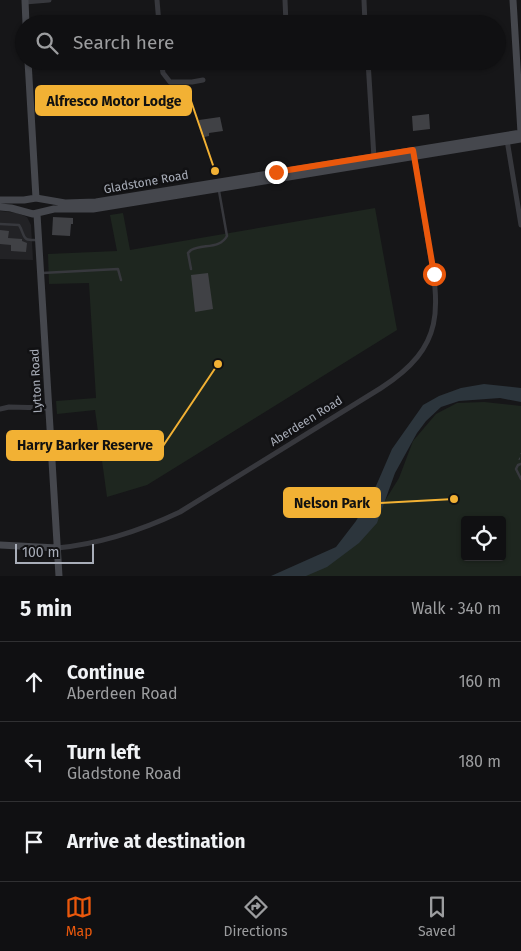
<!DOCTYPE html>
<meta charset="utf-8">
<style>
:root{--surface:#101012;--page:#19191b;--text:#f1f3f6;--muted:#9c9d9f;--line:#303032;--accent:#ea580c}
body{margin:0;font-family:"Fira Sans",sans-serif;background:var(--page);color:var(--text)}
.controls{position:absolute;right:15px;bottom:15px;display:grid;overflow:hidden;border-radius:5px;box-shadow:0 1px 4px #0004}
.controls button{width:45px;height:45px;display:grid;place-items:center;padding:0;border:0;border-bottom:1px solid var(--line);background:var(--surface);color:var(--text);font:25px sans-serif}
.scale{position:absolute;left:15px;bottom:12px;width:79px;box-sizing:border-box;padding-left:5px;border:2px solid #a8adb8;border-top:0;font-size:14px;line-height:18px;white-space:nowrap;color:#a8adb8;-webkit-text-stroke:4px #111113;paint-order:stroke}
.stop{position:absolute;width:15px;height:15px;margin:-11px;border:4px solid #ea580c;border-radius:50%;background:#fff}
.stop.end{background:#ea580c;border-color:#fff;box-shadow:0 1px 5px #0008}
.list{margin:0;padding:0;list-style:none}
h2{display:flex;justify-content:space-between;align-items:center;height:65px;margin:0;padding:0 20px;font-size:21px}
h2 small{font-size:16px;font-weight:400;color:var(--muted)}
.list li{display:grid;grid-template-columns:32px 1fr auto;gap:15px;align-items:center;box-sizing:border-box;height:80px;padding:0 20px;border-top:1px solid var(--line)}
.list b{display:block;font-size:19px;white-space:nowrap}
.list p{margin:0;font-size:16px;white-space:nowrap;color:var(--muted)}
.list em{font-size:16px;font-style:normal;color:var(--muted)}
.icon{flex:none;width:28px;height:28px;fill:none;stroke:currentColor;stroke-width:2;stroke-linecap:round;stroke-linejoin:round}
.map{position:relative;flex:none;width:521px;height:576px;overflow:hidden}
.search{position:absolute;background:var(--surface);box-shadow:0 1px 4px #0004;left:15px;right:15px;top:15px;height:55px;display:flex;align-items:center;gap:12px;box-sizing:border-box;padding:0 18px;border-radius:28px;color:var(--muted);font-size:19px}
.sheet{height:305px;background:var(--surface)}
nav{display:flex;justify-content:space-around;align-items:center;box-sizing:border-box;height:70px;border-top:1px solid var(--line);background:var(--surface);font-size:14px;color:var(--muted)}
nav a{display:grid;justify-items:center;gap:2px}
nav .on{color:var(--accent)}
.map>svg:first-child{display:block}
.built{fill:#222225}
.green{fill:#1e261f;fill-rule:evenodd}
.water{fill:#2c353c}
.building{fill:#404145}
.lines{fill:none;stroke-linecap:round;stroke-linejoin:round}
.path{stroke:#3d3f44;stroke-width:1;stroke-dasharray:2.5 4;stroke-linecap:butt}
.lane{stroke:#37383d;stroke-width:2.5}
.street{stroke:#37383d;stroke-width:5}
.secondary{stroke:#45474d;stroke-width:7}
.route{stroke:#ea580c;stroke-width:6}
.labels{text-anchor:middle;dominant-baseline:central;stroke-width:5;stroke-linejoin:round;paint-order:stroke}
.street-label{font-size:12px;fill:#a8adb8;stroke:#111113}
.leader{fill:none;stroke:#f2b134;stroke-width:2}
.callout-dot{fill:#f2b134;stroke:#111113;stroke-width:2}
.callout{fill:#f2b134;stroke:#f2b134;stroke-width:2}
.callout-label{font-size:14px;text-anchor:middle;font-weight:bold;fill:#111}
</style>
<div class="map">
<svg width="521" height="576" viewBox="0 0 521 576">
<rect width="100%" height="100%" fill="#161618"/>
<!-- built -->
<path class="built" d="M 0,211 L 17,213 L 27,217 L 31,225 L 33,260 L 0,259 Z"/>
<!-- green -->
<path class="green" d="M 375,208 L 397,330 L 147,485 L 107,497 L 95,410 L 57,414 L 56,401 L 96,398 L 89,283 L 49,284 L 48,254 L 117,251 L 110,215 L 123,213 L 130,250 Z
M 484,402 L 521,406 L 521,576 L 302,576 L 362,538 L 399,478 L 413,441 L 436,414 L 457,403 ZM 465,520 L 502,520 L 502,557 L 465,557 Z"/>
<!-- water -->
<path class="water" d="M 484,384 L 521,388 L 521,402 L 500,398 L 459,401 L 441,407 L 426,421 L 417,433 L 395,473 L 377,523 L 359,543 L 327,567 L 306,576 L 271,576 L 336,547 L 356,521 L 376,486 L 392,449 L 423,405 L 439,396 L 461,388 Z"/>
<!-- building -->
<path class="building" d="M 429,114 L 430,129 L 413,131 L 412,116 Z
M 220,117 L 223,131 L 209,133 L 209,136 L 204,137 L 203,133 L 201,133 L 199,120 Z
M 53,217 L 73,218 L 73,224 L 71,224 L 70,236 L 52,235 Z
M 0,230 L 9,231 L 8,238 L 22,239 L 22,241 L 27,243 L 26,252 L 11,251 L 11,245 L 0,244 Z
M 208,273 L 213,309 L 195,312 L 191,275 Z"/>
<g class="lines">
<!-- path -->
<path class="path" d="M 519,460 L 521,453"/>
<!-- lane -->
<path class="lane" d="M 0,224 L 19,225 C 26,236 20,241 38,240
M 191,269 L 188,253 L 191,250 C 203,244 220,249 227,236 L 219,191
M 42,273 L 118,269 L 121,280
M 521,464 L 518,465 L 516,469 L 521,479"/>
<!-- street -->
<path class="street" d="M 157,0 L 159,24
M 285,0 L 286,24
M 364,0 L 365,24
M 25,2 L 49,0
M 161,61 L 163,73 L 170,82 L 192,82 L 203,80
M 368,61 L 374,158
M 507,140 L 521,225
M 0,409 L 9,407 L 48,408
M 57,548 C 99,544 142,530 180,512 L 381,388 C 446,346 440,309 428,241 C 423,212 419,182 414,153"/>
<!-- secondary -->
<path class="secondary" d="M 25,0 L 26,24
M 513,0 L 521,133
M 28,61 L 36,198
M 0,200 L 24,200 L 36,198 L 65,203 L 96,202 L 521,133
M 0,207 L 11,208 L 33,214 L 54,209 L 93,209 L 521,139
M 37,214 L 59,576
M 0,545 L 57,548"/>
</g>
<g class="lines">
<!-- route -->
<path class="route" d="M 276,172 L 413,150 L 434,274"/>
</g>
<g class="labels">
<!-- street labels -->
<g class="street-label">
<text transform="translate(146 182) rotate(-10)">Gladstone Road</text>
<text transform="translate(36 381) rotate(-93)">Lytton Road</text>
<text transform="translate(306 421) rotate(-32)">Aberdeen Road</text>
</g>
</g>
<!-- callouts -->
<path class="leader" d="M215 171L191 101M218 364L163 446M454 499L380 503"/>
<g class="callout-dot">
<circle cx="215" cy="171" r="5"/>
<circle cx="218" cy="364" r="5"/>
<circle cx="454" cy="499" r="5"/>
</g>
<g class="callout">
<rect x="36" y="86" width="155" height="29" rx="5"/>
<rect x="7" y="431" width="156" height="29" rx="5"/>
<rect x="284" y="488" width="96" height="29" rx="5"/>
</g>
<g class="callout-label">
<text x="114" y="106">Alfresco Motor Lodge</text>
<text x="85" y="450">Harry Barker Reserve</text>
<text x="332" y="508">Nelson Park</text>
</g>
</svg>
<div class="controls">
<button><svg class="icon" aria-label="locate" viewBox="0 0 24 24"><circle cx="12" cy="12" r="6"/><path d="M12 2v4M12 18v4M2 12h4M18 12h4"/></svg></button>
</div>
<div class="scale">100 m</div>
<div class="stop" style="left:434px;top:274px"></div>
<div class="stop end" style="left:276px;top:172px"></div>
<div class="search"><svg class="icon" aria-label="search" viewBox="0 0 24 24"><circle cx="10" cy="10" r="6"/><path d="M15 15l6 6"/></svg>Search here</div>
</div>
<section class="sheet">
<h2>5 min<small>Walk · 340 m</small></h2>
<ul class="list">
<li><svg class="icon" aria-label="ahead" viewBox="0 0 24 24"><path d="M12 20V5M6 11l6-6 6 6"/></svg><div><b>Continue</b><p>Aberdeen Road</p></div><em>160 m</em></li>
<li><svg class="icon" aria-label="left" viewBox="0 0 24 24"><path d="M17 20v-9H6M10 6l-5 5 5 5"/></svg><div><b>Turn left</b><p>Gladstone Road</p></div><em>180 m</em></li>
<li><svg class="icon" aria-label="arrive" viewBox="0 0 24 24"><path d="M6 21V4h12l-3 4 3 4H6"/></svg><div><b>Arrive at destination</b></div></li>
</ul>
</section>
<nav>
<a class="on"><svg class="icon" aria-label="map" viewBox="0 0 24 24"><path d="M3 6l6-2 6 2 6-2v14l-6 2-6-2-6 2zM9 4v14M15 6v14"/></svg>Map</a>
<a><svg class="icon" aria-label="directions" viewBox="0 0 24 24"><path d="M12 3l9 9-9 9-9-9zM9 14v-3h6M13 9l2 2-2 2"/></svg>Directions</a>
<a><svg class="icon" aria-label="saved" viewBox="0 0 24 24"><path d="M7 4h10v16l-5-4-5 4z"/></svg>Saved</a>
</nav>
